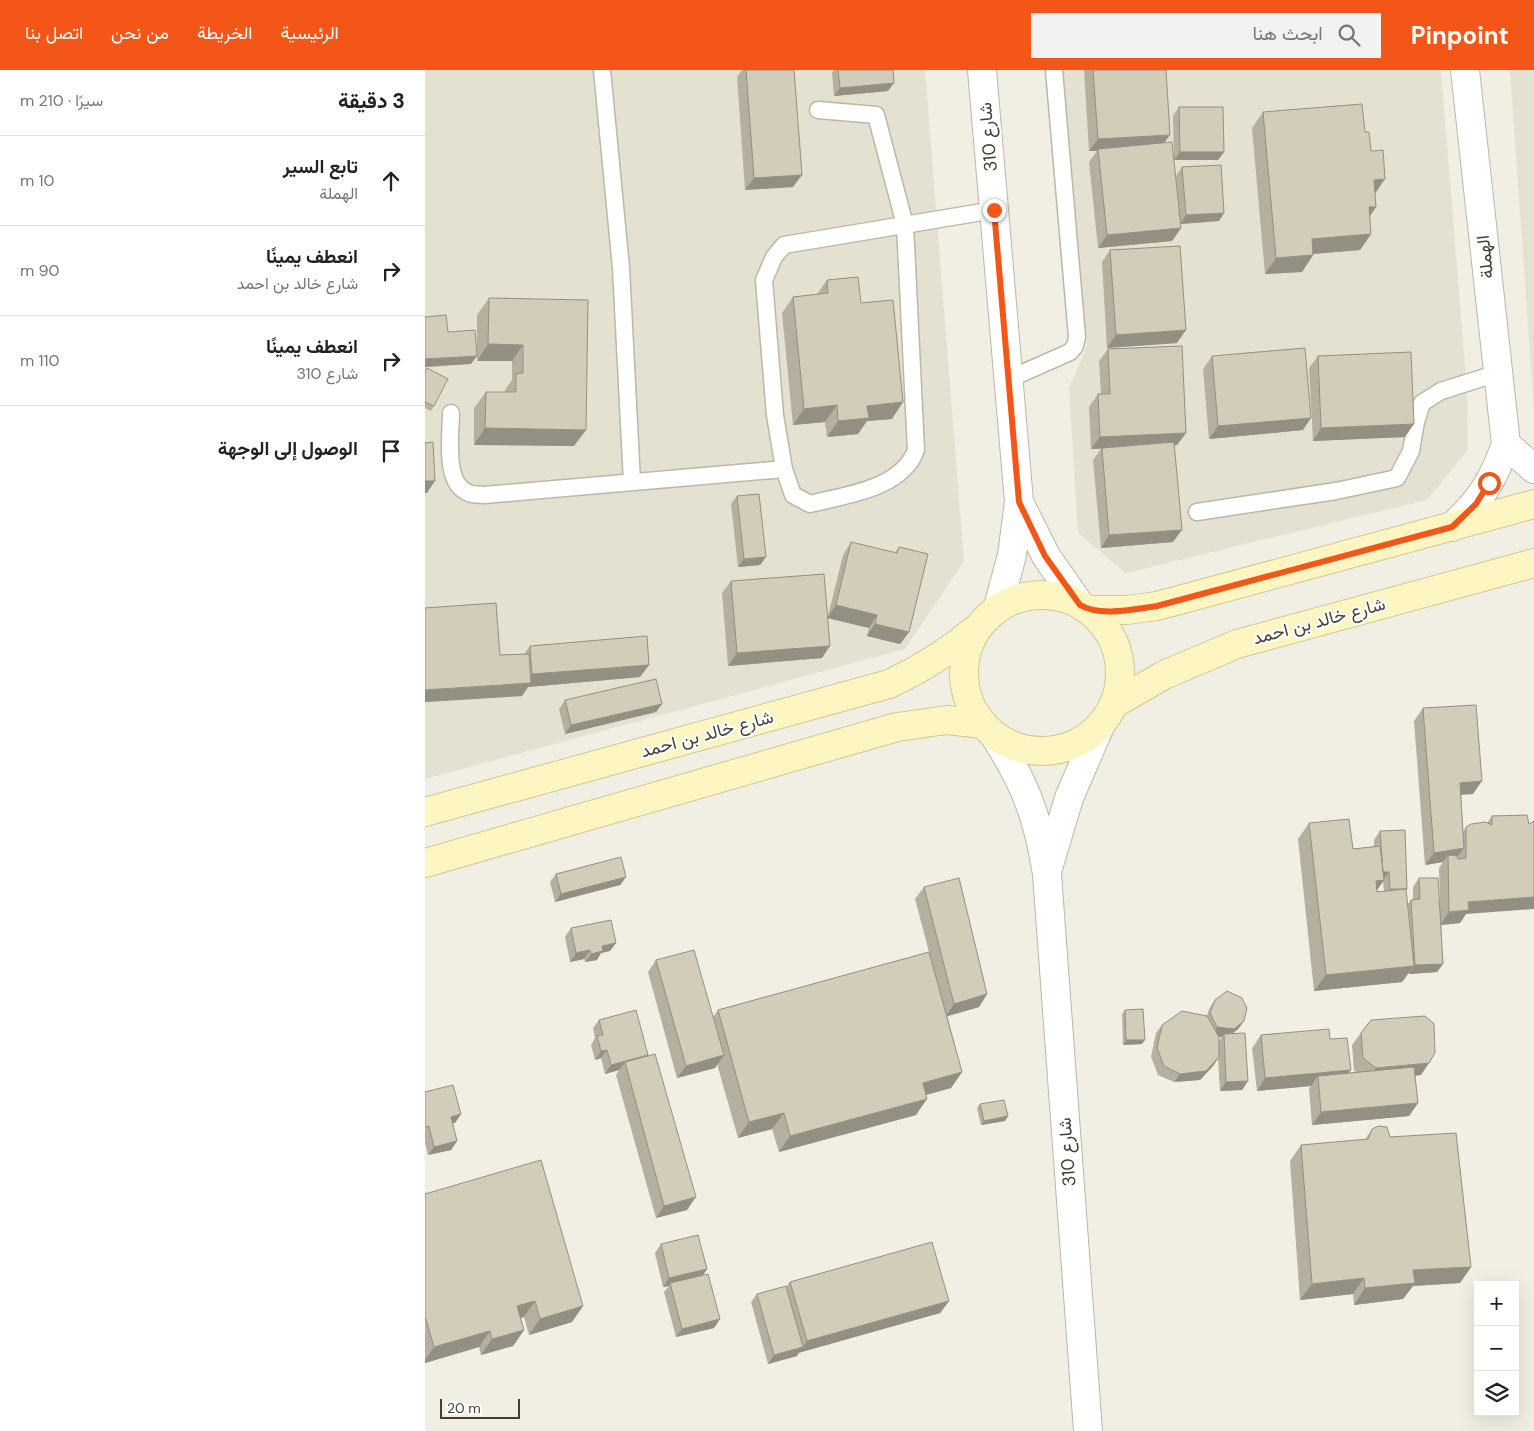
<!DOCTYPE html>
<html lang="ar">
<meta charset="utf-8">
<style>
:root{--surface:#fff;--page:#f2f2f2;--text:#222;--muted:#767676;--line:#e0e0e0;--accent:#f45618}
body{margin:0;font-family:"DM Sans",Vazirmatn,sans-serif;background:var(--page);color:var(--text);direction:rtl}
.controls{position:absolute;right:15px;bottom:15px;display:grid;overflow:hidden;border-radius:0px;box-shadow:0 5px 20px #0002}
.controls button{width:45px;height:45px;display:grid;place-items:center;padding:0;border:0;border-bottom:1px solid var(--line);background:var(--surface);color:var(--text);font:25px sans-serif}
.scale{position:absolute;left:15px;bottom:12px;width:80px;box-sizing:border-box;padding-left:5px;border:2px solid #433f34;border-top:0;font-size:14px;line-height:18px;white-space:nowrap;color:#433f34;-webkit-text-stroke:4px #fff;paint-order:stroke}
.stop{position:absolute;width:15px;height:15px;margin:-11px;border:4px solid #f45618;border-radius:50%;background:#fff}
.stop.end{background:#f45618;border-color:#fff;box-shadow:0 1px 5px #0008}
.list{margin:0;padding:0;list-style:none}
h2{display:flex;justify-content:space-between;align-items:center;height:65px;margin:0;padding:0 20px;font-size:21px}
h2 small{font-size:16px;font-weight:400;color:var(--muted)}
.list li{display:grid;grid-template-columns:32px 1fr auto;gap:15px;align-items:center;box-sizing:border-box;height:90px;padding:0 20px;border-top:1px solid var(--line)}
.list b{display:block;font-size:19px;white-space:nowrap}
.list p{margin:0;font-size:16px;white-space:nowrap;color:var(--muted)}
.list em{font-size:16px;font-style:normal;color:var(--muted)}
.icon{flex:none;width:28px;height:28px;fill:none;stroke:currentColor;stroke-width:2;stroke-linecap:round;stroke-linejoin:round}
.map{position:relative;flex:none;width:1109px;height:1361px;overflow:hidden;direction:ltr}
header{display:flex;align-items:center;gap:30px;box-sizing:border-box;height:70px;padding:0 25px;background:var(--accent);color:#fff}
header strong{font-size:24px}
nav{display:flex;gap:28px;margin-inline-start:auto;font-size:18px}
.search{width:350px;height:45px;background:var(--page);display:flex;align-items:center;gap:12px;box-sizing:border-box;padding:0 18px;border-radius:0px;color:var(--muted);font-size:19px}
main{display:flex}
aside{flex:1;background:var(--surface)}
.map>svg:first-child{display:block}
.residential{fill:#e5e1d1}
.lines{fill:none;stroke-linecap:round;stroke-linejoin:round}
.service-casing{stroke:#bcb7a6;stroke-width:19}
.minor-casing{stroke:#bcb7a6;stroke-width:30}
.secondary-casing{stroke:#d0c894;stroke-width:30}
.service{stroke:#fff;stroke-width:16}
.minor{stroke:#fff;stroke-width:28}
.secondary{stroke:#fdf6c2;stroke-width:28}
.wall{fill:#b5af9f;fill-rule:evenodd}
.shaded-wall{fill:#938f82}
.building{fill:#d2ccb9;stroke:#938f82}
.route{stroke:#f45618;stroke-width:6}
.labels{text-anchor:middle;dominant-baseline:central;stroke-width:4;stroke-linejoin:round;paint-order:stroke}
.street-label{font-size:18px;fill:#433f34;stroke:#fff}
</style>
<header>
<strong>Pinpoint</strong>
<div class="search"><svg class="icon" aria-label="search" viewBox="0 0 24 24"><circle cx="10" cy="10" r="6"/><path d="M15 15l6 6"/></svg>ابحث هنا</div>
<nav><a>الرئيسية</a><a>الخريطة</a><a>من نحن</a><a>اتصل بنا</a></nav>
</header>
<main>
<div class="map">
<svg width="1109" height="1361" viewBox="0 0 1109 1361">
<rect width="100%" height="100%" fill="#f1efe3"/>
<!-- residential -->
<path class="residential" d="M 0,0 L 500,0 L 539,491 L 480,579 L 0,709 Z
M 638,0 L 1016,0 L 1042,320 L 1043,380 L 1002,430 L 701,503 L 653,463 L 644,318 L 662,276 Z
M 1085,0 L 1109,0 L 1109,341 Z"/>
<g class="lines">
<!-- service casing -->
<g class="service-casing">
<path id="service" d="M 177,0 L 196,198 L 207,412
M 393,40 L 451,45 L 480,155 L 491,380 C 477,419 420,425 385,434 L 368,425 L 359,399 L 350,345 L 339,210 L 349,187 L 359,175 L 569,140
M 584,309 L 645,282 L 650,276 L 652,267 L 629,0
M 26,343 C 26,365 18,414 44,423 C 48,425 54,424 59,425 L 359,399
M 772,442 L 911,421 L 972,408 L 986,381 L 991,352 L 997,333 L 1016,321 L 1073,303"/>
</g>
<!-- minor casing -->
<g class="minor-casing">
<path id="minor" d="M 557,0 L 594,432 L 587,485 L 573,537
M 1081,374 L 1109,399
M 594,432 L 621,486 L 655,535
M 1027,457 C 1056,429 1068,411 1081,374 L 1040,0
M 568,664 C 600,712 613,747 622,804 L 663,1361
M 624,795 L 644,728 L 675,656"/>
</g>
<!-- secondary casing -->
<g class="secondary-casing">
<path id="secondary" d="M539 603a78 78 0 1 1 156 0a78 78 0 1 1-156 0Z
M 664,540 L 702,540 L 732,536 L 1109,434
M 689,634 L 739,605 L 812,574 L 1109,493
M 0,742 L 464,614 C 497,599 523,582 551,559
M 0,793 L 472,657 L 522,650 L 557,654"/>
</g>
<!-- service -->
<use href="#service" class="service"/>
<!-- minor -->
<use href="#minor" class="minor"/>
<!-- secondary -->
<use href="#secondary" class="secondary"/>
</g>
<!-- wall -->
<path class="wall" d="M 317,0 L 369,0 L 368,117 L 320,120 L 312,7 Z
M 409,0 L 468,0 L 463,21 L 409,26 L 407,3 Z
M 659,0 L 741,0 L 739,73 L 754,137 L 751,106 L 757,97 L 799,143 L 794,151 L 755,154 L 756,158 L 747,171 L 673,178 L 664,92 L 672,81 L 664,81 Z
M 754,37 L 799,82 L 793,90 L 749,90 L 748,46 Z
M 838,42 L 940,62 L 946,81 L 951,137 L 945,146 L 946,164 L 935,180 L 888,184 L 888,185 L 877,202 L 840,204 L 827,58 Z
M 685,180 L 752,273 L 682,278 L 677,192 Z
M 402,210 L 436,233 L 467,349 L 442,351 L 433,364 L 402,367 L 400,352 L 368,355 L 357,243 L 368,227 L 392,224 Z
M 64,228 L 163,230 L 149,376 L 49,375 L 49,338 L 61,322 L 80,322 L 80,320 L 87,310 L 87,291 L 52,291 L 52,245 Z
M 683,279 L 761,363 L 752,375 L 749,376 L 748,472 L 676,478 L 668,390 L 676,379 L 666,379 L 664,337 L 673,324 L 676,324 L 674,291 Z
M 787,286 L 878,360 L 784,369 L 778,299 Z
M 893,286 L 980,367 L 888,371 L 884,298 Z
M 2,298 L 9,336 L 6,341 L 0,338 L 0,301 Z
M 312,426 L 341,487 L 335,495 L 313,497 L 306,434 Z
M 426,472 L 470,483 L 474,477 L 484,562 L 475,574 L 442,566 L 444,558 L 403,548 L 397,588 L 303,596 L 297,523 L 306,511 L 403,546 L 418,485 Z
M 0,538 L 75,585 L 99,584 L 105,576 L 215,607 L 103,617 L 97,626 L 0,632 Z
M 140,630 L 237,634 L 231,642 L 140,664 L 134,639 Z
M 998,638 L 1048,724 L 1036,725 L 1038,762 L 1041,757 L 1062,753 L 1067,746 L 1102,745 L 1035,853 L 1016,855 L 1018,894 L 1012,902 L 984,904 L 984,902 L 977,912 L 889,921 L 873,769 L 884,753 L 928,779 L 949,777 L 949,770 L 955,761 L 982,819 L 981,821 L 982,835 L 986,830 L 988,829 L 988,817 L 994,808 L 1015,835 L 1014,798 L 1018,792 L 1000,795 L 989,651 ZM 958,811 L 959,821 L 952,822 L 952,820 Z
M 131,804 L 201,807 L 195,815 L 130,832 L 125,812 Z
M 499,817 L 562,924 L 554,937 L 522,946 L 537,1002 L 526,1018 L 501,1025 L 491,1045 L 354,1082 L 347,1059 L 313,1068 L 292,994 L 290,998 L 252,1008 L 223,902 L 231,890 L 288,947 L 293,940 L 504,882 L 490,829 Z
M 146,858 L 191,873 L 185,881 L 176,883 L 172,890 L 160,892 L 159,889 L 145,892 L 140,867 Z
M 790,930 L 819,951 L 813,959 L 807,964 L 823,1011 L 817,1020 L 795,1021 L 793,988 L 788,996 L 775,1010 L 749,1012 L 733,1005 L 726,987 L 731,963 L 737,955 L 782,946 L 784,939 ZM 793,966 L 797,967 L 794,971 Z
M 211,940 L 262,1140 L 231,1148 L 191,1005 L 194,1000 L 180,1004 L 176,988 L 170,990 L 166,975 L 170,968 L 168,958 L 174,950 Z
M 700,940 L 717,974 L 698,975 L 697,944 Z
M 936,963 L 996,1005 L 990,1006 L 993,1033 L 984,1046 L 887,1055 L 884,1018 L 886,1016 L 832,1021 L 827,978 L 836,965 L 905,969 L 923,1003 L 932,1002 L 929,1001 L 927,975 Z
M 0,1022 L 36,1044 L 30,1053 L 27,1053 L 32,1071 L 26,1080 L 3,1085 L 0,1073 Z
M 555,1034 L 583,1046 L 580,1051 L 556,1055 L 552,1038 Z
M 947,1059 L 965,1067 L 1046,1197 L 1035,1213 L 988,1216 L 978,1229 L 929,1235 L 928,1224 L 875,1230 L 865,1091 L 876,1075 L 940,1070 Z
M 0,1124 L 158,1236 L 147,1252 L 104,1265 L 99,1247 L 96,1248 L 99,1260 L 88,1276 L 56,1285 L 54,1277 L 0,1293 Z
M 236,1174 L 282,1199 L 278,1205 L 295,1249 L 289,1258 L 251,1267 L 239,1222 L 244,1216 L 238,1217 L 230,1183 Z
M 365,1212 L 524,1231 L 515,1243 L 373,1283 L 372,1286 L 343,1294 L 326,1232 L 332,1224 L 361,1217 Z"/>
<!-- shaded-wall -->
<path class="shaded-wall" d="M 469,13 L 463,21 L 409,26 L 415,18 Z
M 745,65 L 736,77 L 673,79 L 672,81 L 664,81 L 673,69 Z
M 755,82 L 799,82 L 793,90 L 749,90 Z
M 377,105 L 368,117 L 320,120 L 329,108 Z
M 960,109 L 949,125 L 949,110 Z
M 944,137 L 951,137 L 940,153 Z
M 799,143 L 794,151 L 755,154 L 761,145 Z
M 756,158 L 747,171 L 673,178 L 682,165 Z
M 946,164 L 935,180 L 875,185 L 887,169 Z
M 888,185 L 877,202 L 840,204 L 851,188 Z
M 761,260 L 752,273 L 682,278 L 691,265 Z
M 63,274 L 98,275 L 87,291 L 52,291 Z
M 52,286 L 46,294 L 0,297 L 0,289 Z
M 478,332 L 467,349 L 442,351 L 433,364 L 402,367 L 413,351 L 442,336 Z
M 412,335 L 400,352 L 368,355 L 379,339 Z
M 886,348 L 878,360 L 784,369 L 793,356 Z
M 989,354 L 980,367 L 888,371 L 896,358 Z
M 60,358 L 161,360 L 149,376 L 49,375 Z
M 761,363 L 752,375 L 666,379 L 675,367 Z
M 0,411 L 10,411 L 2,423 L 0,423 Z
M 757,460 L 748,472 L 676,478 L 684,465 Z
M 341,487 L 335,495 L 313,497 L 319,489 Z
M 411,535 L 452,545 L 444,558 L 402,548 Z
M 450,554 L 484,562 L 475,574 L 442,566 Z
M 405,576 L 397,588 L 303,596 L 312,583 Z
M 224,595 L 215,607 L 103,617 L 97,626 L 0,632 L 0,620 L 101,614 L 107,604 Z
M 237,634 L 231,642 L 140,664 L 146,655 Z
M 1057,711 L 1048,724 L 1027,725 L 1035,713 Z
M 1039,778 L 1030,790 L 1023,785 L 1018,792 L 1000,795 L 1009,783 Z
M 957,802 L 964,802 L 958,810 Z
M 201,807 L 195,815 L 130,832 L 136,824 Z
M 959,810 L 948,826 L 951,811 Z
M 1109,827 L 1109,839 L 1041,844 L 1035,853 L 1015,855 L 1024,842 L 1043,832 Z
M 191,873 L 185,881 L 176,883 L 172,890 L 160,892 L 166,884 L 177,876 Z
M 165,880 L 159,889 L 145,892 L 151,883 Z
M 1018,894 L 1012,902 L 984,904 L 990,895 Z
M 989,896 L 977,912 L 889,921 L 901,905 Z
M 562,924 L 554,937 L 520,947 L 529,934 Z
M 819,951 L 813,959 L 803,967 L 799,964 L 797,967 L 786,966 L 792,957 Z
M 701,970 L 720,970 L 717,974 L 698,975 Z
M 182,980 L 176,988 L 170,990 L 176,981 Z
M 223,985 L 200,992 L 194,1000 L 180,1004 L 186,995 Z
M 299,985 L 290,998 L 252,1008 L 261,996 Z
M 794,987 L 788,996 L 775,1010 L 749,1012 L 755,1004 Z
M 1004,993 L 996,1005 L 942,1010 L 951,998 Z
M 926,1000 L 917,1013 L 893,1006 L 886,1016 L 832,1021 L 840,1008 Z
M 537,1002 L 526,1018 L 486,1029 L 498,1013 Z
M 823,1011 L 817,1020 L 795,1021 L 801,1012 Z
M 502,1029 L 491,1045 L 354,1082 L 365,1066 Z
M 993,1033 L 984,1046 L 887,1055 L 896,1042 Z
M 359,1043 L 347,1059 L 313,1068 L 324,1052 Z
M 36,1044 L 30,1053 L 20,1055 L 26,1047 Z
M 583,1046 L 580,1051 L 556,1055 L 559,1051 Z
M 32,1071 L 26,1080 L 3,1085 L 9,1077 Z
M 271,1127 L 262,1140 L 231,1148 L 239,1136 Z
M 1046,1197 L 1035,1213 L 988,1216 L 978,1229 L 929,1235 L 940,1218 L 988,1200 Z
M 282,1199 L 276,1208 L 245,1213 L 244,1216 L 238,1217 L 244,1208 Z
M 939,1208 L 928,1224 L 875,1230 L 887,1214 Z
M 110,1231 L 99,1247 L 81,1252 L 92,1236 Z
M 524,1231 L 515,1243 L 373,1283 L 382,1271 Z
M 158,1236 L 147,1252 L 104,1265 L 115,1249 Z
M 295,1249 L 289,1258 L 251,1267 L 257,1259 Z
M 99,1260 L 88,1276 L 56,1285 L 67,1269 Z
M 65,1261 L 54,1277 L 0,1293 L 0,1290 L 9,1277 Z
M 378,1277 L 372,1286 L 343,1294 L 349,1285 Z"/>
<!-- building -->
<path class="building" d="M 321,0 L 369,0 L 377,105 L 329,108 Z
M 413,0 L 468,0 L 469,13 L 415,18 Z
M 668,0 L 741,0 L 745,65 L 673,69 Z
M 937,34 L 940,62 L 944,62 L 946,81 L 958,80 L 960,109 L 949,110 L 951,137 L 944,137 L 946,164 L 887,169 L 888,185 L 851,188 L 838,42 Z
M 754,37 L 798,37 L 799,82 L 755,82 Z
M 747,72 L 756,158 L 682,165 L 673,79 Z
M 796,95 L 799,143 L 761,145 L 757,97 Z
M 755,176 L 761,260 L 691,265 L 685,180 Z
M 433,207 L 436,233 L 468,230 L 478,332 L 442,336 L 444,348 L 413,351 L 412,335 L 379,339 L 368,227 L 403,223 L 402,210 Z
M 64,228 L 163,230 L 161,360 L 60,358 L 61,322 L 91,322 L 91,304 L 98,303 L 98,275 L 63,274 Z
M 21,245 L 23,262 L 50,260 L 52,286 L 0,289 L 0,247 Z
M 757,276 L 761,363 L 675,367 L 673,324 L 685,324 L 683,279 Z
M 880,278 L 886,348 L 793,356 L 787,286 Z
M 986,282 L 989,354 L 896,358 L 893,286 Z
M 2,298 L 23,309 L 9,336 L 0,332 L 0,302 Z
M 8,372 L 10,411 L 0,411 L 0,373 Z
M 749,372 L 757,460 L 684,465 L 677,378 Z
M 334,424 L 341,487 L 319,489 L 312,426 Z
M 426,472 L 472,483 L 474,477 L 503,484 L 484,562 L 450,554 L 452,545 L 411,535 Z
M 399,504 L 405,576 L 312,583 L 306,511 Z
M 71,533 L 75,585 L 104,584 L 106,613 L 0,620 L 0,538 Z
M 222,566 L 224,595 L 107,604 L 105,576 Z
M 231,609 L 237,634 L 146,655 L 140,630 Z
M 1051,635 L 1057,711 L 1035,713 L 1039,778 L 1009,783 L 998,638 Z
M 1102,745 L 1104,754 L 1109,751 L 1109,827 L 1043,832 L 1044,840 L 1024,842 L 1023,785 L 1032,786 L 1033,789 L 1041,788 L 1041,757 L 1046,754 L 1060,752 L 1067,755 L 1067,746 Z
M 924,749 L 928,779 L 955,776 L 959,810 L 951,811 L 952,822 L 981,819 L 989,896 L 901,905 L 884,753 Z
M 980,760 L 982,819 L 965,819 L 964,802 L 958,802 L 955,761 Z
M 196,787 L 201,807 L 136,824 L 131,804 Z
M 534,808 L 562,924 L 529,934 L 499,817 Z
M 994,808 L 1013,808 L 1018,894 L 990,895 L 986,830 L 995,829 Z
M 186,850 L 191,873 L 177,876 L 178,881 L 166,884 L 165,880 L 151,883 L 146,858 Z
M 269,880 L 299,985 L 261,996 L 231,890 Z
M 504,882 L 537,1002 L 498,1013 L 502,1029 L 365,1066 L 359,1043 L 324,1052 L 293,940 Z
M 802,921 L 817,928 L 822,938 L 819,951 L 809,959 L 792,957 L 785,943 L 790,930 Z
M 718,939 L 720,970 L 701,970 L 700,940 Z
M 211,940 L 223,985 L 186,995 L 182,980 L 176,981 L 172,966 L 178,965 L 174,950 Z
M 757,941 L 782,946 L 794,967 L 794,987 L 781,1001 L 755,1004 L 739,996 L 732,978 L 737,955 Z
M 1000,946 L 1009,954 L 1010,983 L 1004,993 L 951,998 L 938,988 L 936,963 L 946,950 Z
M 904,959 L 905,969 L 922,968 L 926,1000 L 840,1008 L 836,965 Z
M 820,963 L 823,1011 L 801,1012 L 799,964 Z
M 230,984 L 271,1127 L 239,1136 L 200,992 Z
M 989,997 L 993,1033 L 896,1042 L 893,1006 Z
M 28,1015 L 36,1044 L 26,1047 L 32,1071 L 9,1077 L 4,1056 L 0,1057 L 0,1022 Z
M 579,1030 L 583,1046 L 559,1051 L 555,1034 Z
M 954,1056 L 962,1057 L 965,1067 L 1031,1063 L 1046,1197 L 988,1200 L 990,1213 L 940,1218 L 939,1208 L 887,1214 L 876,1075 L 943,1069 L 947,1059 Z
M 116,1090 L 158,1236 L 115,1249 L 110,1231 L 92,1236 L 99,1260 L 67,1269 L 65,1261 L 9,1277 L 0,1246 L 0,1124 Z
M 273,1165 L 282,1199 L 244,1208 L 236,1174 Z
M 507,1172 L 524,1231 L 382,1271 L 365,1212 Z
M 283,1204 L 295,1249 L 257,1259 L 245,1213 Z
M 361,1216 L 378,1277 L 349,1285 L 332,1224 Z"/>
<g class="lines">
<!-- route -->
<path class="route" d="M 569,140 L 594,432 L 620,486 L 655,535 C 675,547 709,539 732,536 L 1027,457 L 1051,434 L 1064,413"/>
</g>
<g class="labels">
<!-- street labels -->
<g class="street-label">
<text transform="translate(563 67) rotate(-95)">شارع 310</text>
<text transform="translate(1060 187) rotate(-96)">الهملة</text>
<text transform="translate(894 551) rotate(-15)">شارع خالد بن احمد</text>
<text transform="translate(282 664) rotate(-15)">شارع خالد بن احمد</text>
<text transform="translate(642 1082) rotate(-94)">شارع 310</text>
</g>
</g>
</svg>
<div class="controls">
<button>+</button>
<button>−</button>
<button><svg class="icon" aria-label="layers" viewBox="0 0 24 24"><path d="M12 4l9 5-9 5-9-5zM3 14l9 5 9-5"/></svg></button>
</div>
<div class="scale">20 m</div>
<div class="stop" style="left:1064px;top:413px"></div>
<div class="stop end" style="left:569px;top:140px"></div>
</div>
<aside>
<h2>3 دقيقة<small>سيرًا · 210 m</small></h2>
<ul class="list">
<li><svg class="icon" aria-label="ahead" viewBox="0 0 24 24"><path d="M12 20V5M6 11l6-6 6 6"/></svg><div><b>تابع السير</b><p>الهملة</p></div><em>10 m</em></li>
<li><svg class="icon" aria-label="right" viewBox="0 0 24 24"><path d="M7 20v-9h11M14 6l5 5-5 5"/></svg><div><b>انعطف يمينًا</b><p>شارع خالد بن احمد</p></div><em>90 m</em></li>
<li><svg class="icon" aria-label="right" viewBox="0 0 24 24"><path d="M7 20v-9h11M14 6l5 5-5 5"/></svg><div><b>انعطف يمينًا</b><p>شارع 310</p></div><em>110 m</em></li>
<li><svg class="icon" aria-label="arrive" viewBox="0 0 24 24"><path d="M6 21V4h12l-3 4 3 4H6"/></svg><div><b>الوصول إلى الوجهة</b></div></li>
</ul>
</aside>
</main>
